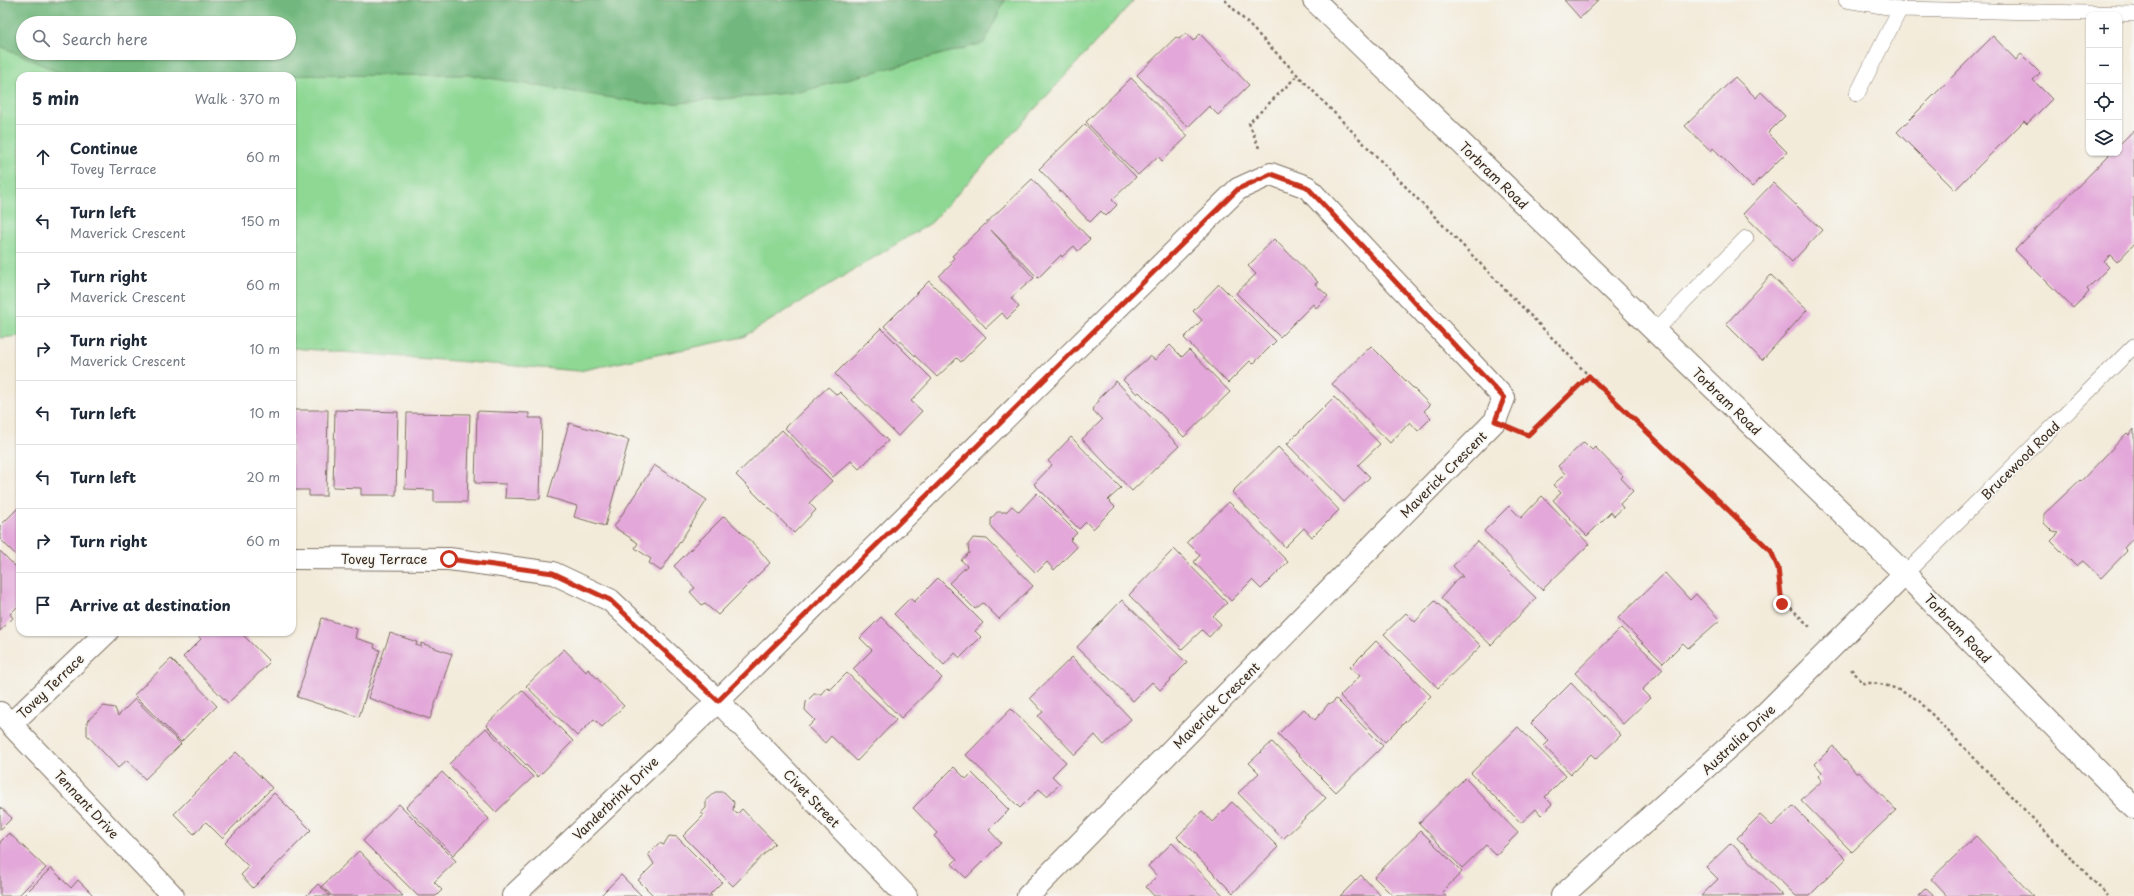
<!DOCTYPE html>
<meta charset="utf-8">
<style>
:root{--surface:#fff;--page:#f6f6f7;--text:#1f2937;--muted:#747a83;--line:#e0e1e3}
body{margin:0;font-family:"Playpen Sans",sans-serif;background:var(--page);color:var(--text)}
.controls{position:absolute;right:12px;top:12px;display:grid;overflow:hidden;border-radius:8px;box-shadow:0 1px 3px #0004}
.controls button{width:36px;height:36px;display:grid;place-items:center;padding:0;border:0;border-bottom:1px solid var(--line);background:var(--surface);color:var(--text);font:20px sans-serif}
.stop{position:absolute;width:12px;height:12px;margin:-9px;border:3px solid #c8321e;border-radius:50%;background:#fff}
.stop.end{background:#c8321e;border-color:#fff;box-shadow:0 1px 4px #0008}
.list{margin:0;padding:0;list-style:none}
h2{display:flex;justify-content:space-between;align-items:center;height:52px;margin:0;padding:0 16px;font-size:17px}
h2 small{font-size:13px;font-weight:400;color:var(--muted)}
.list li{display:grid;grid-template-columns:26px 1fr auto;gap:12px;align-items:center;box-sizing:border-box;height:64px;padding:0 16px;border-top:1px solid var(--line)}
.list b{display:block;font-size:15px;white-space:nowrap}
.list p{margin:0;font-size:13px;white-space:nowrap;color:var(--muted)}
.list em{font-size:13px;font-style:normal;color:var(--muted)}
.icon{flex:none;width:22px;height:22px;fill:none;stroke:currentColor;stroke-width:2;stroke-linecap:round;stroke-linejoin:round}
.map{position:relative;flex:none;width:2134px;height:896px;overflow:hidden}
.search{position:absolute;background:var(--surface);box-shadow:0 1px 3px #0004;left:16px;top:16px;width:280px;height:44px;display:flex;align-items:center;gap:10px;box-sizing:border-box;padding:0 14px;border-radius:22px;color:var(--muted);font-size:15px}
.panel{position:absolute;background:var(--surface);box-shadow:0 1px 3px #0004;left:16px;top:72px;width:280px;height:564px;border-radius:12px}
.map>svg:first-child{display:block}
.green{fill:#8ed894;stroke:#648159;fill-rule:evenodd}
.forest{fill:#72b87e;stroke:#56714e;fill-rule:evenodd}
.building{fill:#e3a8d9}
.lines{fill:none;stroke-linecap:round;stroke-linejoin:round}
.service-casing{stroke:#7b6e60;stroke-width:16}
.minor-casing{stroke:#7b6e60;stroke-width:24}
.secondary-casing{stroke:#7b6e60;stroke-width:24}
.path{stroke:#7b6e60;stroke-width:2.5;stroke-dasharray:3 3;stroke-linecap:butt}
.service{stroke:#fff;stroke-width:15}
.minor{stroke:#fff;stroke-width:22}
.secondary{stroke:#fff;stroke-width:22}
.route{stroke:#c8321e;stroke-width:5}
.labels{text-anchor:middle;dominant-baseline:central;stroke-width:3.5;stroke-linejoin:round;paint-order:stroke}
.street-label{font-size:13px;fill:#3b2a1e;stroke:#f6f6f2}
</style>
<div class="map">
<svg width="2134" height="896" viewBox="0 0 2134 896">
<rect width="100%" height="100%" fill="#f6f6f2"/>
<filter id="ink" filterUnits="userSpaceOnUse"><feTurbulence type="fractalNoise" baseFrequency=".025" numOctaves="2"/><feDisplacementMap in="SourceGraphic" scale="8" xChannelSelector="R" yChannelSelector="G"/><feConvolveMatrix kernelMatrix="1 2 1 2 8 2 1 2 1" color-interpolation-filters="sRGB"/></filter>
<filter id="wash" filterUnits="userSpaceOnUse"><feTurbulence type="fractalNoise" baseFrequency=".012" numOctaves="4" result="noise"/><feDisplacementMap in="SourceGraphic" scale="16" xChannelSelector="R" yChannelSelector="G"/><feGaussianBlur stdDeviation="0.9" result="paint"/><feColorMatrix in="noise" values="0 0 0 0 0 0 0 0 0 0 0 0 0 0 0 0 0 1.4 0 .05"/><feComposite in="paint" operator="in"/></filter>
<g filter="url(#wash)">
<rect width="100%" height="100%" fill="#f3ebda"/>
<!-- green -->
<path class="green" d="M 0,0 L 1134,0 L 931,223 L 743,337 L 579,371 L 292,348 L 292,76 L 20,76 L 20,336 L 0,338 ZM 23,23 L 289,23 L 289,53 L 23,53 Z"/>
<!-- forest -->
<path class="forest" d="M 0,0 L 1005,0 L 984,43 L 799,92 L 656,105 L 470,75 L 67,76 L 0,46 ZM 23,23 L 289,23 L 289,53 L 23,53 Z"/>
<g id="blocks">
<!-- building -->
<path class="building" d="M 1564,0 L 1599,0 L 1580,18 Z
M 1186,33 L 1193,41 L 1200,34 L 1249,85 L 1218,115 L 1209,106 L 1188,127 L 1137,75 L 1176,37 L 1179,39 Z
M 1993,36 L 2016,60 L 2021,54 L 2040,73 L 2033,80 L 2052,99 L 2027,124 L 2024,121 L 1955,190 L 1897,132 Z
M 1735,77 L 1756,98 L 1761,92 L 1785,116 L 1768,133 L 1787,152 L 1752,187 L 1713,148 L 1711,151 L 1685,126 Z
M 1131,78 L 1188,136 L 1162,161 L 1158,156 L 1138,175 L 1086,122 Z
M 1085,124 L 1136,177 L 1112,200 L 1117,205 L 1106,216 L 1101,211 L 1090,222 L 1039,169 Z
M 2134,130 L 2134,244 L 2117,262 L 2110,255 L 2104,262 L 2109,267 L 2087,289 L 2089,292 L 2073,308 L 2015,250 L 2111,153 L 2119,153 L 2119,145 Z
M 1032,179 L 1090,239 L 1078,251 L 1074,246 L 1062,257 L 1061,255 L 1038,278 L 991,230 L 1034,278 L 1011,298 L 1019,307 L 1007,319 L 1002,313 L 986,328 L 939,276 L 952,264 L 950,262 L 954,258 L 952,256 Z
M 1773,183 L 1822,230 L 1792,262 L 1743,214 Z
M 1274,239 L 1318,282 L 1315,284 L 1328,296 L 1316,308 L 1313,304 L 1280,337 L 1236,293 L 1256,274 L 1248,266 Z
M 1771,275 L 1807,310 L 1762,360 L 1726,324 Z
M 929,281 L 986,337 L 961,362 L 957,358 L 937,377 L 884,326 Z
M 1219,284 L 1276,341 L 1253,364 L 1250,361 L 1228,383 L 1184,338 L 1202,320 L 1193,311 Z
M 881,328 L 932,379 L 911,401 L 922,411 L 898,436 L 835,374 Z
M 1170,345 L 1182,357 L 1189,350 L 1230,392 L 1184,437 L 1139,392 L 1137,394 L 1123,380 L 1150,356 L 1155,360 Z
M 1371,346 L 1430,405 L 1424,411 L 1431,418 L 1418,431 L 1410,422 L 1390,443 L 1332,384 Z
M 1116,381 L 1179,446 L 1132,491 L 1082,439 L 1102,420 L 1092,409 L 1099,401 L 1098,399 Z
M 828,387 L 837,395 L 840,392 L 888,441 L 859,469 L 851,461 L 833,477 L 785,428 Z
M 1334,397 L 1380,444 L 1358,465 L 1370,477 L 1344,502 L 1287,444 Z
M 292,410 L 328,410 L 326,496 L 309,496 L 309,490 L 292,490 Z
M 335,410 L 398,412 L 396,495 L 361,495 L 361,488 L 333,487 Z
M 477,411 L 529,413 L 529,418 L 542,418 L 540,499 L 505,498 L 506,484 L 475,483 Z
M 407,413 L 470,414 L 467,502 L 434,502 L 434,490 L 405,489 Z
M 569,423 L 629,440 L 605,526 L 574,517 L 577,506 L 548,497 Z
M 2134,429 L 2134,537 L 2124,548 L 2127,551 L 2101,578 L 2083,561 L 2076,566 L 2051,541 L 2059,533 L 2053,532 L 2044,523 L 2044,514 L 2080,480 L 2081,481 L 2127,433 L 2129,435 Z
M 782,430 L 832,481 L 809,503 L 816,510 L 794,533 L 736,475 Z
M 1071,437 L 1121,488 L 1108,500 L 1115,507 L 1093,529 L 1086,522 L 1079,529 L 1034,484 L 1052,465 L 1048,461 Z
M 1584,442 L 1592,450 L 1595,447 L 1623,476 L 1621,478 L 1633,491 L 1620,504 L 1623,508 L 1614,516 L 1611,512 L 1587,536 L 1553,500 L 1561,493 L 1553,485 L 1565,474 L 1558,466 Z
M 1278,447 L 1339,510 L 1312,537 L 1304,528 L 1285,547 L 1232,492 Z
M 654,465 L 707,500 L 661,571 L 649,563 L 651,559 L 635,548 L 638,543 L 614,527 Z
M 1037,493 L 1077,533 L 1070,540 L 1077,547 L 1054,570 L 1047,562 L 1036,573 L 991,527 L 991,519 L 997,512 L 1006,512 L 1012,506 L 1019,512 Z
M 1542,496 L 1589,544 L 1542,590 L 1484,531 L 1509,506 L 1521,518 Z
M 1229,502 L 1288,562 L 1261,589 L 1252,580 L 1231,601 L 1194,562 L 1200,555 L 1187,542 Z
M 20,506 L 20,559 L 0,539 L 0,526 Z
M 724,516 L 757,547 L 770,563 L 718,615 L 704,603 L 702,605 L 690,592 L 695,588 L 674,566 Z
M 973,538 L 987,539 L 1033,586 L 999,619 L 983,603 L 975,609 L 949,583 L 967,566 L 961,560 L 969,553 L 968,545 Z
M 1477,541 L 1536,598 L 1491,645 L 1441,598 L 1459,577 L 1463,577 L 1453,566 Z
M 1174,549 L 1227,603 L 1213,616 L 1221,624 L 1209,637 L 1202,630 L 1182,649 L 1129,595 Z
M 0,551 L 20,571 L 20,604 L 10,614 L 13,618 L 0,631 Z
M 1665,573 L 1690,600 L 1696,594 L 1720,620 L 1688,648 L 1683,643 L 1663,663 L 1618,618 Z
M 938,578 L 983,623 L 975,631 L 981,637 L 960,658 L 955,653 L 944,665 L 894,614 L 910,598 L 914,602 Z
M 1122,600 L 1187,663 L 1160,690 L 1152,682 L 1133,701 L 1077,647 Z
M 1435,601 L 1481,646 L 1438,688 L 1384,634 L 1406,613 L 1415,622 Z
M 881,617 L 942,678 L 901,718 L 853,669 L 872,650 L 860,638 Z
M 322,618 L 357,629 L 355,638 L 375,644 L 374,648 L 380,650 L 359,717 L 297,697 Z
M 1621,628 L 1663,669 L 1642,690 L 1650,698 L 1623,724 L 1575,673 Z
M 194,632 L 243,632 L 242,634 L 270,662 L 228,703 L 183,657 L 201,639 Z
M 390,633 L 417,642 L 416,645 L 421,647 L 421,643 L 452,654 L 430,719 L 368,698 Z
M 1376,641 L 1431,696 L 1385,742 L 1340,696 L 1360,676 L 1350,667 Z
M 564,649 L 586,672 L 588,669 L 624,706 L 602,727 L 594,719 L 577,736 L 526,686 Z
M 1072,657 L 1131,719 L 1104,745 L 1095,735 L 1075,755 L 1038,716 L 1043,712 L 1030,698 Z
M 171,659 L 217,706 L 181,742 L 134,695 Z
M 847,673 L 896,720 L 857,761 L 831,736 L 825,743 L 808,727 L 815,720 L 805,710 L 806,702 L 814,694 L 821,694 L 827,687 L 830,690 Z
M 1571,683 L 1621,735 L 1596,759 L 1591,754 L 1571,774 L 1544,746 L 1549,741 L 1531,723 Z
M 522,690 L 573,741 L 538,777 L 486,725 Z
M 135,699 L 181,744 L 145,779 L 127,760 L 118,768 L 87,735 L 87,721 L 104,706 L 115,708 L 118,716 Z
M 1336,699 L 1383,746 L 1336,792 L 1278,734 L 1304,709 L 1315,720 L 1329,703 L 1331,704 Z
M 1011,709 L 1066,762 L 1052,776 L 1060,784 L 1047,796 L 1039,789 L 1020,808 L 966,755 Z
M 1518,727 L 1566,776 L 1545,797 L 1552,804 L 1541,815 L 1536,809 L 1521,823 L 1471,773 Z
M 486,728 L 533,777 L 496,812 L 449,764 Z
M 1272,742 L 1326,798 L 1283,839 L 1238,793 L 1259,773 L 1249,763 Z
M 1833,746 L 1857,774 L 1859,772 L 1896,810 L 1852,852 L 1801,800 L 1822,781 L 1818,776 L 1822,772 L 1815,764 Z
M 236,752 L 272,788 L 222,838 L 206,822 L 194,834 L 174,814 Z
M 954,767 L 966,779 L 972,773 L 1009,810 L 989,830 L 1001,843 L 966,878 L 952,864 L 957,859 L 934,836 L 937,833 L 913,808 Z
M 442,772 L 489,819 L 453,855 L 406,807 Z
M 1465,778 L 1518,833 L 1496,855 L 1486,845 L 1462,868 L 1419,823 Z
M 715,792 L 724,792 L 734,802 L 733,810 L 737,814 L 742,809 L 775,843 L 733,886 L 683,836 L 704,815 L 701,813 L 706,808 L 706,800 Z
M 274,793 L 311,830 L 253,888 L 241,875 L 249,867 L 225,843 Z
M 1232,802 L 1278,847 L 1233,893 L 1177,837 L 1202,811 L 1212,822 Z
M 399,804 L 456,861 L 434,882 L 442,890 L 436,896 L 418,896 L 363,841 Z
M 1793,806 L 1846,859 L 1809,896 L 1796,896 L 1737,838 L 1760,815 L 1772,826 Z
M 0,807 L 12,818 L 0,830 Z
M 1421,831 L 1462,872 L 1442,892 L 1446,896 L 1393,896 L 1374,877 Z
M 9,833 L 46,868 L 18,896 L 0,896 L 0,842 Z
M 669,836 L 677,837 L 722,882 L 710,894 L 712,896 L 654,896 L 638,880 L 654,864 L 648,854 L 659,843 L 664,845 L 664,844 Z
M 1976,836 L 2033,896 L 1947,896 L 1931,879 Z
M 1172,843 L 1224,896 L 1154,896 L 1146,887 L 1157,876 L 1148,866 Z
M 1731,843 L 1783,896 L 1701,896 L 1718,879 L 1706,867 Z
M 359,851 L 403,896 L 332,896 L 322,886 Z
M 51,868 L 71,888 L 78,880 L 94,896 L 23,896 Z
M 621,875 L 642,896 L 600,896 Z
M 1361,875 L 1381,896 L 1340,896 Z
M 318,884 L 330,896 L 306,896 Z
M 1926,888 L 1935,896 L 1918,896 Z"/>
</g>
</g>
<g filter="url(#ink)">
<use href="#blocks" fill-opacity="0" stroke="#7b6e60" stroke-width="1"/>
<g class="lines">
<!-- service casing -->
<g class="service-casing">
<path id="service" d="M 1846,0 L 1900,9 L 2134,14
M 1857,94 L 1900,9
M 1655,331 L 1746,238
M 1905,574 L 2134,346"/>
</g>
<!-- minor casing -->
<g class="minor-casing">
<path id="minor" d="M 292,558 L 449,559 L 553,573 L 610,600 L 718,701 L 906,896
M 0,713 L 173,896
M 11,724 L 107,632
M 513,896 L 718,701 L 1238,189 L 1271,174 L 1307,187 L 1504,398 L 1495,421 L 1028,896
M 1562,896 L 1761,718 L 1905,574"/>
</g>
<!-- secondary casing -->
<g class="secondary-casing">
<path id="secondary" d="M 1314,0 L 1905,574 L 2134,808"/>
</g>
<!-- path -->
<path class="path" d="M 1225,0 L 1589,376 L 1771,551 L 1778,568 L 1782,604 L 1789,606 L 1810,627
M 1259,148 L 1249,123 L 1298,75
M 1521,432 L 1528,435 L 1589,376
M 1851,669 L 1859,678 L 1862,683 C 1884,682 1899,689 1918,700 L 2108,896"/>
<!-- service -->
<use href="#service" class="service"/>
<!-- minor -->
<use href="#minor" class="minor"/>
<!-- secondary -->
<use href="#secondary" class="secondary"/>
</g>
</g>
<g class="lines" filter="url(#ink)">
<!-- route -->
<path class="route" d="M 449,559 L 553,573 L 610,600 L 718,701 L 1238,189 L 1271,174 L 1307,187 L 1504,398 L 1495,421 L 1528,435 L 1589,376 L 1771,551 L 1778,568 L 1782,604"/>
</g>
<g class="labels">
<!-- street labels -->
<g class="street-label">
<text transform="translate(1494 175) rotate(44)">Torbram Road</text>
<text transform="translate(1727 401) rotate(44)">Torbram Road</text>
<text transform="translate(2020 460) rotate(-45)">Brucewood Road</text>
<text transform="translate(1443 474) rotate(-45)">Maverick Crescent</text>
<text x="384" y="558">Tovey Terrace</text>
<text transform="translate(1958 628) rotate(46)">Torbram Road</text>
<text transform="translate(50 686) rotate(-44)">Tovey Terrace</text>
<text transform="translate(1216 705) rotate(-45)">Maverick Crescent</text>
<text transform="translate(1738 739) rotate(-43)">Australia Drive</text>
<text transform="translate(615 798) rotate(-44)">Vanderbrink Drive</text>
<text transform="translate(812 798) rotate(46)">Civet Street</text>
<text transform="translate(87 804) rotate(47)">Tennant Drive</text>
</g>
</g>
</svg>
<div class="controls">
<button>+</button>
<button>−</button>
<button><svg class="icon" aria-label="locate" viewBox="0 0 24 24"><circle cx="12" cy="12" r="6"/><path d="M12 2v4M12 18v4M2 12h4M18 12h4"/></svg></button>
<button><svg class="icon" aria-label="layers" viewBox="0 0 24 24"><path d="M12 4l9 5-9 5-9-5zM3 14l9 5 9-5"/></svg></button>
</div>
<div class="stop" style="left:449px;top:559px"></div>
<div class="stop end" style="left:1782px;top:604px"></div>
<div class="search"><svg class="icon" aria-label="search" viewBox="0 0 24 24"><circle cx="10" cy="10" r="6"/><path d="M15 15l6 6"/></svg>Search here</div>
<section class="panel">
<h2>5 min<small>Walk · 370 m</small></h2>
<ul class="list">
<li><svg class="icon" aria-label="ahead" viewBox="0 0 24 24"><path d="M12 20V5M6 11l6-6 6 6"/></svg><div><b>Continue</b><p>Tovey Terrace</p></div><em>60 m</em></li>
<li><svg class="icon" aria-label="left" viewBox="0 0 24 24"><path d="M17 20v-9H6M10 6l-5 5 5 5"/></svg><div><b>Turn left</b><p>Maverick Crescent</p></div><em>150 m</em></li>
<li><svg class="icon" aria-label="right" viewBox="0 0 24 24"><path d="M7 20v-9h11M14 6l5 5-5 5"/></svg><div><b>Turn right</b><p>Maverick Crescent</p></div><em>60 m</em></li>
<li><svg class="icon" aria-label="right" viewBox="0 0 24 24"><path d="M7 20v-9h11M14 6l5 5-5 5"/></svg><div><b>Turn right</b><p>Maverick Crescent</p></div><em>10 m</em></li>
<li><svg class="icon" aria-label="left" viewBox="0 0 24 24"><path d="M17 20v-9H6M10 6l-5 5 5 5"/></svg><div><b>Turn left</b></div><em>10 m</em></li>
<li><svg class="icon" aria-label="left" viewBox="0 0 24 24"><path d="M17 20v-9H6M10 6l-5 5 5 5"/></svg><div><b>Turn left</b></div><em>20 m</em></li>
<li><svg class="icon" aria-label="right" viewBox="0 0 24 24"><path d="M7 20v-9h11M14 6l5 5-5 5"/></svg><div><b>Turn right</b></div><em>60 m</em></li>
<li><svg class="icon" aria-label="arrive" viewBox="0 0 24 24"><path d="M6 21V4h12l-3 4 3 4H6"/></svg><div><b>Arrive at destination</b></div></li>
</ul>
</section>
</div>
